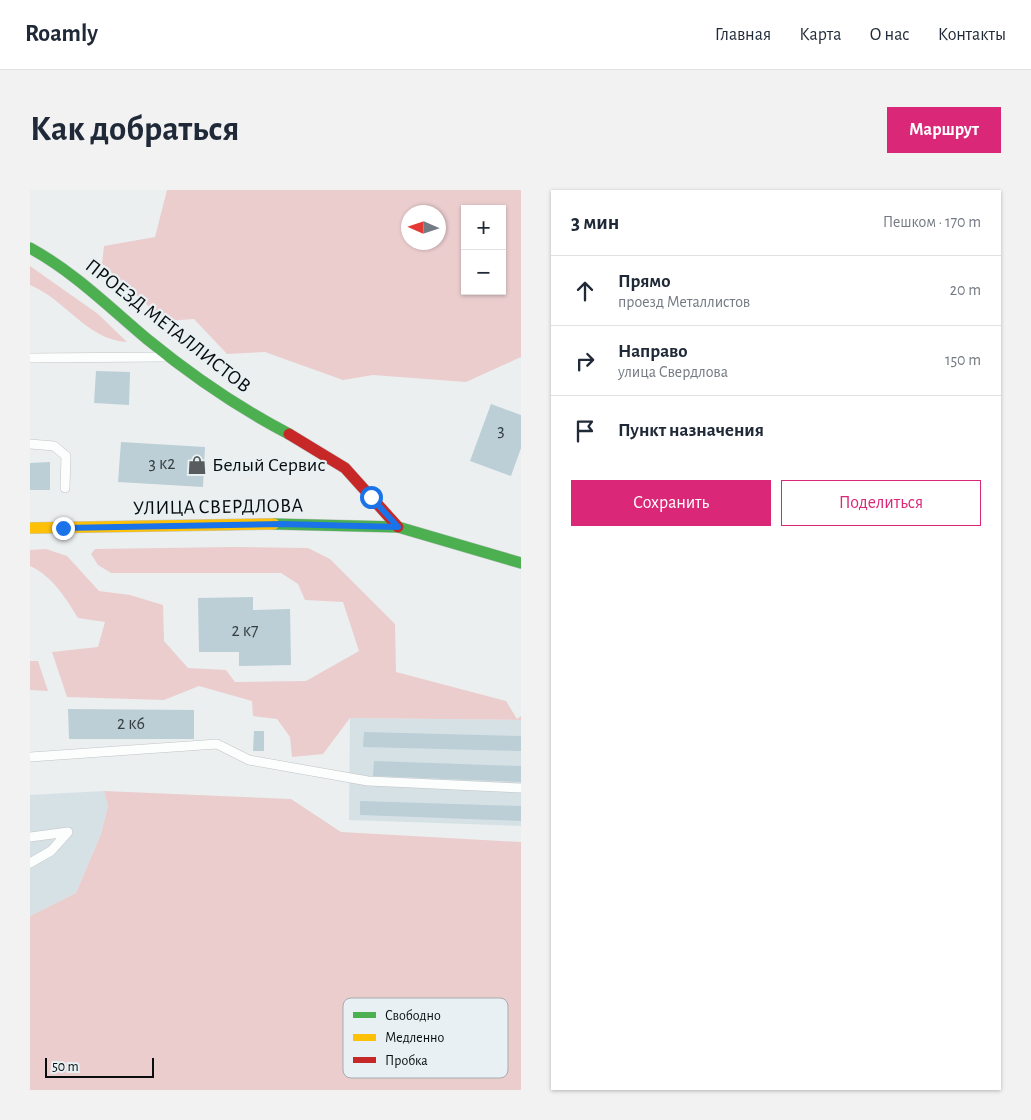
<!DOCTYPE html>
<html lang="ru">
<meta charset="utf-8">
<style>
:root{--surface:#fff;--page:#f2f2f3;--text:#1f2937;--muted:#747a83;--line:#e0e1e3;--accent:#db2777}
body{margin:0;font-family:"Alegreya Sans",sans-serif;background:var(--page);color:var(--text)}
.controls{position:absolute;right:15px;top:15px;display:grid;overflow:hidden;border-radius:0px;box-shadow:0 1px 4px #0004}
.controls button{width:45px;height:45px;display:grid;place-items:center;padding:0;border:0;border-bottom:1px solid var(--line);background:var(--surface);color:var(--text);font:25px sans-serif}
.compass{position:absolute;left:371px;top:15px;width:45px;height:45px;border-radius:50%;background:var(--surface);box-shadow:0 1px 4px #0004;rotate:273deg}
.scale{position:absolute;left:15px;bottom:12px;width:109px;box-sizing:border-box;padding-left:5px;border:2px solid #0a0d0e;border-top:0;font-size:14px;line-height:18px;white-space:nowrap;color:#0a0d0e;-webkit-text-stroke:4px #e8f0f3;paint-order:stroke}
.stop{position:absolute;width:15px;height:15px;margin:-11px;border:4px solid #1a73e8;border-radius:50%;background:#fff}
.stop.end{background:#1a73e8;border-color:#fff;box-shadow:0 1px 5px #0008}
.list{margin:0;padding:0;list-style:none}
h2{display:flex;justify-content:space-between;align-items:center;height:65px;margin:0;padding:0 20px;font-size:21px}
h2 small{font-size:16px;font-weight:400;color:var(--muted)}
.list li{display:grid;grid-template-columns:32px 1fr auto;gap:15px;align-items:center;box-sizing:border-box;height:70px;padding:0 20px;border-top:1px solid var(--line)}
.list b{display:block;font-size:19px;white-space:nowrap}
.list p{margin:0;font-size:16px;white-space:nowrap;color:var(--muted)}
.list em{font-size:16px;font-style:normal;color:var(--muted)}
.actions{display:flex;gap:10px;padding:15px 20px}
.actions a{flex:1;padding:11px 0;border:1px solid var(--accent);border-radius:0px;text-align:center;font-size:18px;color:var(--accent)}
.actions .main{background:var(--accent);color:#fff}
.icon{flex:none;width:28px;height:28px;fill:none;stroke:currentColor;stroke-width:2;stroke-linecap:round;stroke-linejoin:round}
.map{position:relative;flex:none;width:491px;height:900px;overflow:hidden;border-radius:0px}
header{display:flex;align-items:center;gap:30px;box-sizing:border-box;height:70px;padding:0 25px;background:var(--surface);border-bottom:1px solid var(--line)}
header strong{font-size:24px}
nav{display:flex;gap:28px;margin-inline-start:auto;font-size:18px}
.intro{display:flex;align-items:center;justify-content:space-between;box-sizing:border-box;height:120px;padding:0 30px}
h1{margin:0;font-size:35px}
.button{padding:12px 22px;border-radius:0px;background:var(--accent);color:#fff;font-size:18px;font-weight:700}
main{display:flex;gap:30px;padding:0 30px}
aside{flex:1;background:var(--surface);border-radius:0px;box-shadow:0 1px 4px #0004}
.map>svg:first-child{display:block}
.built{fill:#d6e1e5}
.green{fill:#ebcdce;fill-rule:evenodd}
.building{fill:#bccfd6}
.lines{fill:none;stroke-linecap:round;stroke-linejoin:round}
.lane-casing{stroke:#c0c4c5;stroke-width:10}
.fast-casing{stroke:#c0c4c5;stroke-width:12}
.slow-casing{stroke:#c0c4c5;stroke-width:12}
.jam-casing{stroke:#c0c4c5;stroke-width:12}
.lane{stroke:#fcfdfd;stroke-width:9}
.fast{stroke:#4caf50;stroke-width:11}
.slow{stroke:#ffc107;stroke-width:11}
.jam{stroke:#c62828;stroke-width:11}
.route{stroke:#1a73e8;stroke-width:6}
.labels{text-anchor:middle;dominant-baseline:central;stroke-width:4.5;stroke-linejoin:round;paint-order:stroke}
.number-label{font-size:18px;fill:#363e40}
.street-label{font-size:20px;fill:#0a0d0e;stroke:#e8f0f3}
.poi-label{font-size:20px;fill:#0a0d0e;stroke:#e8f0f3;text-anchor:start}
.key{fill:#e8f0f3;stroke:#a5acae;stroke-width:1}
.key-label{font-size:14px;fill:#0a0d0e}
</style>
<header>
<strong>Roamly</strong>
<nav><a>Главная</a><a>Карта</a><a>О нас</a><a>Контакты</a></nav>
</header>
<div class="intro"><h1>Как добраться</h1><a class="button">Маршрут</a></div>
<main>
<div class="map">
<svg width="491" height="900" viewBox="0 0 491 900">
<rect width="100%" height="100%" fill="#ebeff0"/>
<!-- built -->
<path class="built" d="M 320,528 L 491,530 L 491,636 L 319,630 Z
M 74,601 L 78,616 L 71,644 L 46,703 L 0,726 L 0,605 Z"/>
<!-- green -->
<path class="green" d="M 137,0 L 491,0 L 491,167 L 436,192 L 343,185 L 313,190 L 235,162 L 197,164 L 164,129 L 135,131 L 72,74 L 74,56 L 125,47 ZM 435,19 L 472,19 L 472,101 L 435,101 ZM 408,22 L 408,52 L 378,52 L 378,22 Z
M 0,76 L 68,124 L 97,152 C 57,150 35,109 0,95 Z
M 203,357 L 278,358 L 300,369 L 365,434 L 366,482 L 476,511 L 487,529 L 491,526 L 491,530 L 320,528 L 293,564 L 262,567 L 260,547 L 247,529 L 223,526 L 222,511 L 169,496 L 134,510 L 37,507 L 22,462 L 68,457 L 75,432 L 48,428 C 36,408 22,386 0,376 L 0,360 L 16,359 L 37,366 L 69,401 L 100,405 L 133,415 L 134,451 L 158,478 L 196,480 L 205,492 L 276,491 L 329,461 L 313,412 L 275,410 L 268,394 L 251,383 L 81,383 L 68,375 L 61,364 L 65,359 Z
M 0,471 L 8,471 L 18,501 L 0,500 Z
M 74,601 L 261,609 L 311,642 L 491,652 L 491,900 L 0,900 L 0,726 L 46,703 L 71,644 L 78,616 Z"/>
<!-- building -->
<path class="building" d="M 66,181 L 100,182 L 99,215 L 64,213 Z
M 461,214 L 491,225 L 491,258 L 481,286 L 440,271 Z
M 91,252 L 175,257 L 173,297 L 88,292 Z
M 20,272 L 20,300 L 0,300 L 0,273 Z
M 223,407 L 223,420 L 260,419 L 261,475 L 209,476 L 209,462 L 169,462 L 168,408 Z
M 38,519 L 164,520 L 164,549 L 39,549 Z
M 224,541 L 234,541 L 234,561 L 223,561 Z
M 334,542 L 491,546 L 491,561 L 333,557 Z
M 344,571 L 491,576 L 491,592 L 343,586 Z
M 330,611 L 491,616 L 491,631 L 330,625 Z"/>
<g class="lines">
<!-- lane casing -->
<g class="lane-casing">
<path id="lane" d="M 0,168 L 132,167
M 0,254 L 24,256 L 36,266 L 35,298
M 0,567 L 187,554 L 219,570 L 338,591 L 491,598
M 0,647 L 38,642 L 21,661 L 0,673"/>
</g>
<!-- fast casing -->
<g class="fast-casing">
<path id="fast" d="M 0,58 C 44,82 79,117 117,149 C 161,185 209,218 259,244
M 244,334 L 368,337 L 491,373"/>
</g>
<!-- slow casing -->
<g class="slow-casing">
<path id="slow" d="M 0,338 L 244,334"/>
</g>
<!-- jam casing -->
<g class="jam-casing">
<path id="jam" d="M 259,244 L 315,278 L 368,337"/>
</g>
<!-- lane -->
<use href="#lane" class="lane"/>
<!-- fast -->
<use href="#fast" class="fast"/>
<!-- slow -->
<use href="#slow" class="slow"/>
<!-- jam -->
<use href="#jam" class="jam"/>
</g>
<g class="lines">
<!-- route -->
<path class="route" d="M 33,338 L 252,334 L 368,337 L 341,307"/>
</g>
<!-- icons -->
<defs>
<g id="shop-bare" transform="scale(1.5)"><path d="M-5-2.5h2.3a2.7 3.5 0 0 1 5.4 0H5L5.5 6h-11ZM-1.5-2.5h3a1.5 2.3 0 0 0-3 0Z" fill="#595c5d" stroke="#e8f0f3" stroke-width="2.5" paint-order="stroke"/></g>
</defs>
<g fill-rule="evenodd">
<use href="#shop-bare" x="167" y="275"/>
</g>
<g class="labels">
<!-- number labels -->
<g class="number-label">
<text x="471" y="241">3</text>
<text x="132" y="274">3 к2</text>
<text x="215" y="441">2 к7</text>
<text x="101" y="534">2 к6</text>
</g>
<!-- street labels -->
<g class="street-label">
<text transform="translate(138 136) rotate(38)">ПРОЕЗД МЕТАЛЛИСТОВ</text>
<text transform="translate(188 317) rotate(-1)">УЛИЦА СВЕРДЛОВА</text>
</g>
<!-- poi labels -->
<g class="poi-label">
<text x="182" y="275">Белый Сервис</text>
</g>
</g>
<!-- legend -->
<rect x="313" y="808" width="165" height="80" rx="8" class="key"/>
<rect x="323" y="822" width="23" height="6" fill="#4caf50"/>
<rect x="323" y="844" width="23" height="7" fill="#ffc107"/>
<rect x="323" y="867" width="23" height="6" fill="#c62828"/>
<g class="key-label">
<text x="355" y="830">Свободно</text>
<text x="355" y="852">Медленно</text>
<text x="355" y="875">Пробка</text>
</g>
</svg>
<div class="controls">
<button>+</button>
<button>−</button>
</div>
<svg class="compass" viewBox="-18 -18 36 36"><path d="M0-13l5 13h-10z" fill="#e53935"/><path d="M0 13l5-13h-10z" fill="#747a83"/></svg>
<div class="scale">50 m</div>
<div class="stop" style="left:341px;top:307px"></div>
<div class="stop end" style="left:33px;top:338px"></div>
</div>
<aside>
<h2>3 мин<small>Пешком · 170 m</small></h2>
<ul class="list">
<li><svg class="icon" aria-label="ahead" viewBox="0 0 24 24"><path d="M12 20V5M6 11l6-6 6 6"/></svg><div><b>Прямо</b><p>проезд Металлистов</p></div><em>20 m</em></li>
<li><svg class="icon" aria-label="right" viewBox="0 0 24 24"><path d="M7 20v-9h11M14 6l5 5-5 5"/></svg><div><b>Направо</b><p>улица Свердлова</p></div><em>150 m</em></li>
<li><svg class="icon" aria-label="arrive" viewBox="0 0 24 24"><path d="M6 21V4h12l-3 4 3 4H6"/></svg><div><b>Пункт назначения</b></div></li>
</ul>
<div class="actions"><a class="main">Сохранить</a><a>Поделиться</a></div>
</aside>
</main>
